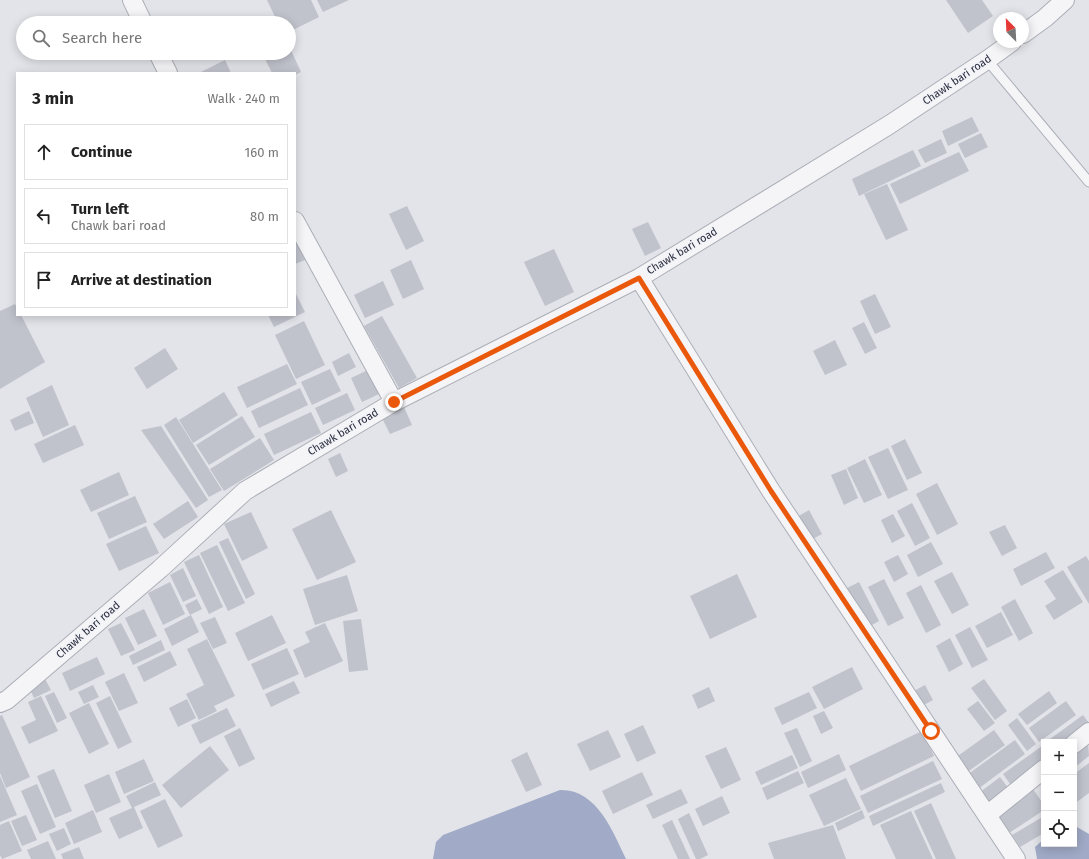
<!DOCTYPE html>
<meta charset="utf-8">
<style>
:root{--surface:#fff;--page:#f2f2f2;--text:#222;--muted:#767676;--line:#e0e0e0}
body{margin:0;font-family:"Fira Sans",sans-serif;background:var(--page);color:var(--text)}
.controls{position:absolute;right:12px;bottom:12px;display:grid;overflow:hidden;border-radius:0px;box-shadow:0 2px 10px #0003}
.controls button{width:36px;height:36px;display:grid;place-items:center;padding:0;border:0;border-bottom:1px solid var(--line);background:var(--surface);color:var(--text);font:20px sans-serif}
.compass{position:absolute;left:993px;top:12px;width:36px;height:36px;border-radius:50%;background:var(--surface);box-shadow:0 2px 10px #0003;rotate:336deg}
.stop{position:absolute;width:12px;height:12px;margin:-9px;border:3px solid #ea580c;border-radius:50%;background:#fff}
.stop.end{background:#ea580c;border-color:#fff;box-shadow:0 1px 4px #0008}
.list{margin:0;padding:0;list-style:none}
h2{display:flex;justify-content:space-between;align-items:center;height:52px;margin:0;padding:0 16px;font-size:17px}
h2 small{font-size:13px;font-weight:400;color:var(--muted)}
.list li{display:grid;grid-template-columns:26px 1fr auto;gap:12px;align-items:center;box-sizing:border-box;height:56px;margin:0 8px 8px;padding:0 8px;border:1px solid var(--line);border-radius:0px}
.list b{display:block;font-size:15px;white-space:nowrap}
.list p{margin:0;font-size:13px;white-space:nowrap;color:var(--muted)}
.list em{font-size:13px;font-style:normal;color:var(--muted)}
.icon{flex:none;width:22px;height:22px;fill:none;stroke:currentColor;stroke-width:2;stroke-linecap:round;stroke-linejoin:round}
.map{position:relative;flex:none;width:1089px;height:859px;overflow:hidden}
.search{position:absolute;background:var(--surface);box-shadow:0 2px 10px #0003;left:16px;top:16px;width:280px;height:44px;display:flex;align-items:center;gap:10px;box-sizing:border-box;padding:0 14px;border-radius:22px;color:var(--muted);font-size:15px}
.panel{position:absolute;background:var(--surface);box-shadow:0 2px 10px #0003;left:16px;top:72px;width:280px;height:244px;border-radius:0px}
.map>svg:first-child{display:block}
.water{fill:#a1aac6}
.building{fill:#c0c2cc}
.lines{fill:none;stroke-linecap:round;stroke-linejoin:round}
.service-casing{stroke:#abaeb6;stroke-width:11}
.minor-casing{stroke:#abaeb6;stroke-width:20}
.service{stroke:#f5f5f8;stroke-width:9}
.minor{stroke:#f5f5f8;stroke-width:18}
.route{stroke:#ea580c;stroke-width:5}
.labels{text-anchor:middle;dominant-baseline:central;stroke-width:3;stroke-linejoin:round;paint-order:stroke}
.street-label{font-size:11px;fill:#2c2f40;stroke:#f2f3f7}
</style>
<div class="map">
<svg width="1089" height="859" viewBox="0 0 1089 859">
<rect width="100%" height="100%" fill="#e2e4e9"/>
<!-- water -->
<path class="water" d="M 560,790 C 597,789 613,832 626,859 L 433,859 L 436,842 L 443,835 Z
M 1074,827 L 1077,827 L 1089,834 L 1089,859 L 1037,859 L 1035,847 L 1044,839 L 1044,844 L 1074,844 Z"/>
<!-- building -->
<path class="building" d="M 267,0 L 311,0 L 319,17 L 289,32 L 289,23 L 278,23 Z
M 317,0 L 349,0 L 323,12 Z
M 946,0 L 982,0 L 993,16 L 968,33 Z
M 289,46 L 301,72 L 295,75 L 295,73 L 272,73 L 262,53 L 289,53 Z
M 225,60 L 231,73 L 199,73 Z
M 972,117 L 979,131 L 948,146 L 942,131 Z
M 981,133 L 988,147 L 965,158 L 958,144 Z
M 941,139 L 947,153 L 925,163 L 918,150 Z
M 913,150 L 921,166 L 859,196 L 852,179 Z
M 959,152 L 969,171 L 900,204 L 890,184 Z
M 887,184 L 908,230 L 886,240 L 864,194 Z
M 407,206 L 424,241 L 406,250 L 389,214 Z
M 648,222 L 661,248 L 645,256 L 632,229 Z
M 295,239 L 305,260 L 295,264 Z
M 554,249 L 574,292 L 545,306 L 524,262 Z
M 411,260 L 424,289 L 403,299 L 390,270 Z
M 383,281 L 394,305 L 365,318 L 354,295 Z
M 295,292 L 305,312 L 274,327 L 268,315 L 295,315 Z
M 875,294 L 891,327 L 875,334 L 860,301 Z
M 15,304 L 17,308 L 17,315 L 21,315 L 45,362 L 0,389 L 0,311 Z
M 382,316 L 417,378 L 399,388 L 364,326 Z
M 304,321 L 325,365 L 296,379 L 275,335 Z
M 864,322 L 877,348 L 865,354 L 852,328 Z
M 835,340 L 847,365 L 825,375 L 813,351 Z
M 165,348 L 178,369 L 147,389 L 134,368 Z
M 349,353 L 356,367 L 338,376 L 332,362 Z
M 287,364 L 297,384 L 247,408 L 237,387 Z
M 330,369 L 341,391 L 312,405 L 301,382 Z
M 368,370 L 379,394 L 362,402 L 351,378 Z
M 52,385 L 69,425 L 43,437 L 26,398 Z
M 300,388 L 308,405 L 259,428 L 251,411 Z
M 224,392 L 238,415 L 193,443 L 179,420 Z
M 347,393 L 355,410 L 323,425 L 315,408 Z
M 404,407 L 412,425 L 390,434 L 382,418 Z
M 29,411 L 34,423 L 15,431 L 10,420 Z
M 311,412 L 321,433 L 274,455 L 264,434 Z
M 242,416 L 255,437 L 209,465 L 196,445 Z
M 176,417 L 222,490 L 209,497 L 164,425 Z
M 75,425 L 84,445 L 43,463 L 34,444 Z
M 161,426 L 208,500 L 196,508 L 141,430 Z
M 260,438 L 274,460 L 224,491 L 210,469 Z
M 905,439 L 922,473 L 907,480 L 891,446 Z
M 888,448 L 908,490 L 888,499 L 868,457 Z
M 340,453 L 348,471 L 336,477 L 328,459 Z
M 865,459 L 882,495 L 864,503 L 847,468 Z
M 846,469 L 858,498 L 844,505 L 831,475 Z
M 119,472 L 129,495 L 91,512 L 80,490 Z
M 937,483 L 958,524 L 937,535 L 916,494 Z
M 135,496 L 147,522 L 109,539 L 97,513 Z
M 188,501 L 198,517 L 164,539 L 153,524 Z
M 912,503 L 930,538 L 915,546 L 897,511 Z
M 331,510 L 356,562 L 317,580 L 292,529 Z
M 809,510 L 822,534 L 809,541 L 797,517 Z
M 251,512 L 268,548 L 242,561 L 224,524 Z
M 893,514 L 905,536 L 892,543 L 881,520 Z
M 1005,525 L 1017,548 L 1002,556 L 989,532 Z
M 146,526 L 159,553 L 119,571 L 106,544 Z
M 228,538 L 255,594 L 246,599 L 219,542 Z
M 931,542 L 943,564 L 918,577 L 907,555 Z
M 217,545 L 245,603 L 228,611 L 200,553 Z
M 1046,552 L 1055,568 L 1021,586 L 1013,569 Z
M 199,555 L 223,607 L 209,614 L 184,562 Z
M 898,555 L 908,574 L 894,582 L 884,562 Z
M 1086,556 L 1089,561 L 1089,604 L 1067,567 Z
M 183,568 L 196,596 L 183,602 L 170,575 Z
M 1063,570 L 1083,602 L 1054,620 L 1045,606 L 1056,599 L 1044,581 Z
M 952,572 L 969,605 L 952,614 L 934,581 Z
M 737,574 L 757,617 L 710,639 L 690,596 Z
M 347,575 L 358,611 L 315,625 L 303,589 Z
M 884,579 L 904,618 L 888,626 L 868,587 Z
M 170,582 L 185,614 L 163,625 L 148,593 Z
M 859,582 L 879,621 L 865,629 L 845,589 Z
M 921,585 L 941,625 L 926,633 L 906,593 Z
M 197,599 L 202,609 L 190,615 L 185,605 Z
M 1015,599 L 1033,633 L 1019,641 L 1001,607 Z
M 144,609 L 157,636 L 138,645 L 125,618 Z
M 1001,612 L 1013,635 L 987,648 L 975,626 Z
M 191,615 L 199,632 L 172,646 L 164,629 Z
M 272,615 L 286,643 L 248,661 L 235,633 Z
M 215,617 L 227,643 L 213,649 L 200,623 Z
M 361,619 L 368,670 L 349,672 L 343,621 Z
M 121,623 L 135,650 L 121,656 L 108,629 Z
M 325,623 L 343,661 L 305,678 L 293,650 L 310,642 L 305,632 Z
M 970,627 L 988,660 L 972,668 L 955,635 Z
M 950,638 L 963,664 L 949,672 L 936,646 Z
M 207,639 L 235,696 L 214,706 L 217,711 L 199,720 L 186,694 L 204,685 L 206,689 L 187,649 Z
M 161,640 L 165,650 L 133,665 L 129,656 Z
M 287,648 L 299,674 L 263,690 L 251,664 Z
M 170,651 L 177,665 L 144,682 L 137,667 Z
M 97,657 L 105,674 L 70,691 L 62,673 Z
M 852,667 L 863,689 L 824,709 L 812,687 Z
M 124,673 L 138,703 L 119,711 L 105,682 Z
M 45,679 L 51,690 L 34,698 L 29,687 Z
M 984,679 L 1007,711 L 995,720 L 971,688 Z
M 294,681 L 300,693 L 271,707 L 265,694 Z
M 93,685 L 99,697 L 84,704 L 78,692 Z
M 925,685 L 933,700 L 922,706 L 914,691 Z
M 709,687 L 715,701 L 698,709 L 692,695 Z
M 1049,691 L 1057,703 L 1027,725 L 1018,714 Z
M 54,692 L 67,718 L 57,723 L 45,696 Z
M 809,692 L 817,708 L 782,725 L 774,708 Z
M 41,696 L 58,731 L 29,744 L 21,727 L 36,720 L 28,702 Z
M 110,696 L 132,742 L 118,749 L 96,703 Z
M 187,699 L 196,718 L 178,727 L 169,708 Z
M 978,701 L 995,723 L 984,731 L 967,709 Z
M 1066,701 L 1076,715 L 1039,742 L 1029,728 Z
M 89,703 L 109,744 L 89,754 L 69,713 Z
M 227,708 L 236,726 L 200,744 L 191,725 Z
M 824,711 L 833,728 L 821,734 L 813,716 Z
M 2,715 L 30,777 L 6,788 L 0,773 L 0,716 Z
M 1083,715 L 1089,723 L 1089,731 L 1073,742 L 1046,742 Z
M 1017,718 L 1036,744 L 1027,751 L 1008,725 Z
M 643,725 L 656,753 L 637,762 L 624,734 Z
M 240,728 L 255,759 L 239,767 L 224,736 Z
M 797,728 L 812,761 L 800,767 L 784,733 Z
M 608,730 L 621,757 L 590,771 L 577,744 Z
M 994,730 L 1005,745 L 966,773 L 955,758 Z
M 922,731 L 934,756 L 861,791 L 849,766 Z
M 1015,740 L 1025,754 L 978,789 L 967,775 Z
M 1088,742 L 1089,756 L 1074,768 L 1074,753 Z
M 210,746 L 229,770 L 181,808 L 162,785 Z
M 1042,746 L 1044,749 L 1044,765 L 1013,788 L 1003,774 Z
M 726,747 L 741,780 L 721,789 L 705,756 Z
M 527,752 L 542,785 L 526,792 L 511,760 Z
M 839,754 L 846,770 L 808,788 L 801,772 Z
M 792,755 L 798,768 L 761,785 L 755,772 Z
M 144,759 L 154,781 L 124,794 L 115,772 Z
M 933,761 L 942,779 L 868,813 L 860,796 Z
M 1089,763 L 1089,793 L 1074,804 L 1074,774 Z
M 54,769 L 72,811 L 55,818 L 37,776 Z
M 798,771 L 804,783 L 767,800 L 762,788 Z
M 642,772 L 653,795 L 613,814 L 602,791 Z
M 109,774 L 121,802 L 96,813 L 84,785 Z
M 0,776 L 17,815 L 0,822 Z
M 1000,777 L 1012,793 L 990,809 L 979,793 Z
M 846,778 L 861,809 L 824,826 L 809,795 Z
M 155,782 L 161,795 L 134,807 L 143,828 L 119,839 L 109,818 L 132,808 L 126,796 Z
M 941,783 L 945,792 L 873,826 L 869,816 Z
M 37,784 L 56,827 L 40,834 L 21,791 Z
M 681,789 L 688,803 L 653,819 L 646,805 Z
M 1033,789 L 1044,805 L 1044,810 L 1009,833 L 995,814 Z
M 722,796 L 730,813 L 703,826 L 695,809 Z
M 165,799 L 183,836 L 158,848 L 140,811 Z
M 931,803 L 956,859 L 936,859 L 914,811 Z
M 93,810 L 102,832 L 74,844 L 65,823 Z
M 862,810 L 865,818 L 838,831 L 835,823 Z
M 911,811 L 933,859 L 896,859 L 880,825 Z
M 689,813 L 708,855 L 700,859 L 696,859 L 678,819 Z
M 26,815 L 37,840 L 22,846 L 11,821 Z
M 1044,816 L 1044,833 L 1020,847 L 1012,835 Z
M 672,820 L 690,859 L 678,859 L 662,825 Z
M 9,821 L 22,851 L 2,859 L 0,855 L 0,825 Z
M 833,825 L 846,859 L 774,859 L 768,843 Z
M 64,828 L 71,844 L 57,851 L 49,834 Z
M 48,841 L 56,859 L 31,859 L 27,850 Z
M 79,847 L 84,859 L 63,859 L 61,854 Z"/>
<g class="lines">
<!-- service casing -->
<g class="service-casing">
<path id="service" d="M 987,60 L 1089,182"/>
</g>
<!-- minor casing -->
<g class="minor-casing">
<path id="minor" d="M 132,0 L 143,23
M 1023,34 L 1045,18 L 1065,0
M 158,53 L 168,73
M 295,221 L 394,402
M 639,278 L 771,491 L 1016,859
M 0,703 L 7,700 L 160,569 L 245,491 L 394,402 L 639,278 L 889,125 L 987,60 L 1012,42
M 1074,744 L 1089,732
M 987,815 L 1044,769"/>
</g>
<!-- service -->
<use href="#service" class="service"/>
<!-- minor -->
<use href="#minor" class="minor"/>
</g>
<g class="lines">
<!-- route -->
<path class="route" d="M 394,402 L 639,278 L 771,491 L 931,731"/>
</g>
<g class="labels">
<!-- street labels -->
<g class="street-label">
<text transform="translate(957 80) rotate(-34)">Chawk bari road</text>
<text transform="translate(682 251) rotate(-31)">Chawk bari road</text>
<text transform="translate(343 432) rotate(-31)">Chawk bari road</text>
<text transform="translate(88 630) rotate(-41)">Chawk bari road</text>
</g>
</g>
</svg>
<div class="controls">
<button>+</button>
<button>−</button>
<button><svg class="icon" aria-label="locate" viewBox="0 0 24 24"><circle cx="12" cy="12" r="6"/><path d="M12 2v4M12 18v4M2 12h4M18 12h4"/></svg></button>
</div>
<svg class="compass" viewBox="-18 -18 36 36"><path d="M0-13l5 13h-10z" fill="#e53935"/><path d="M0 13l5-13h-10z" fill="#767676"/></svg>
<div class="stop" style="left:931px;top:731px"></div>
<div class="stop end" style="left:394px;top:402px"></div>
<div class="search"><svg class="icon" aria-label="search" viewBox="0 0 24 24"><circle cx="10" cy="10" r="6"/><path d="M15 15l6 6"/></svg>Search here</div>
<section class="panel">
<h2>3 min<small>Walk · 240 m</small></h2>
<ul class="list">
<li><svg class="icon" aria-label="ahead" viewBox="0 0 24 24"><path d="M12 20V5M6 11l6-6 6 6"/></svg><div><b>Continue</b></div><em>160 m</em></li>
<li><svg class="icon" aria-label="left" viewBox="0 0 24 24"><path d="M17 20v-9H6M10 6l-5 5 5 5"/></svg><div><b>Turn left</b><p>Chawk bari road</p></div><em>80 m</em></li>
<li><svg class="icon" aria-label="arrive" viewBox="0 0 24 24"><path d="M6 21V4h12l-3 4 3 4H6"/></svg><div><b>Arrive at destination</b></div></li>
</ul>
</section>
</div>
